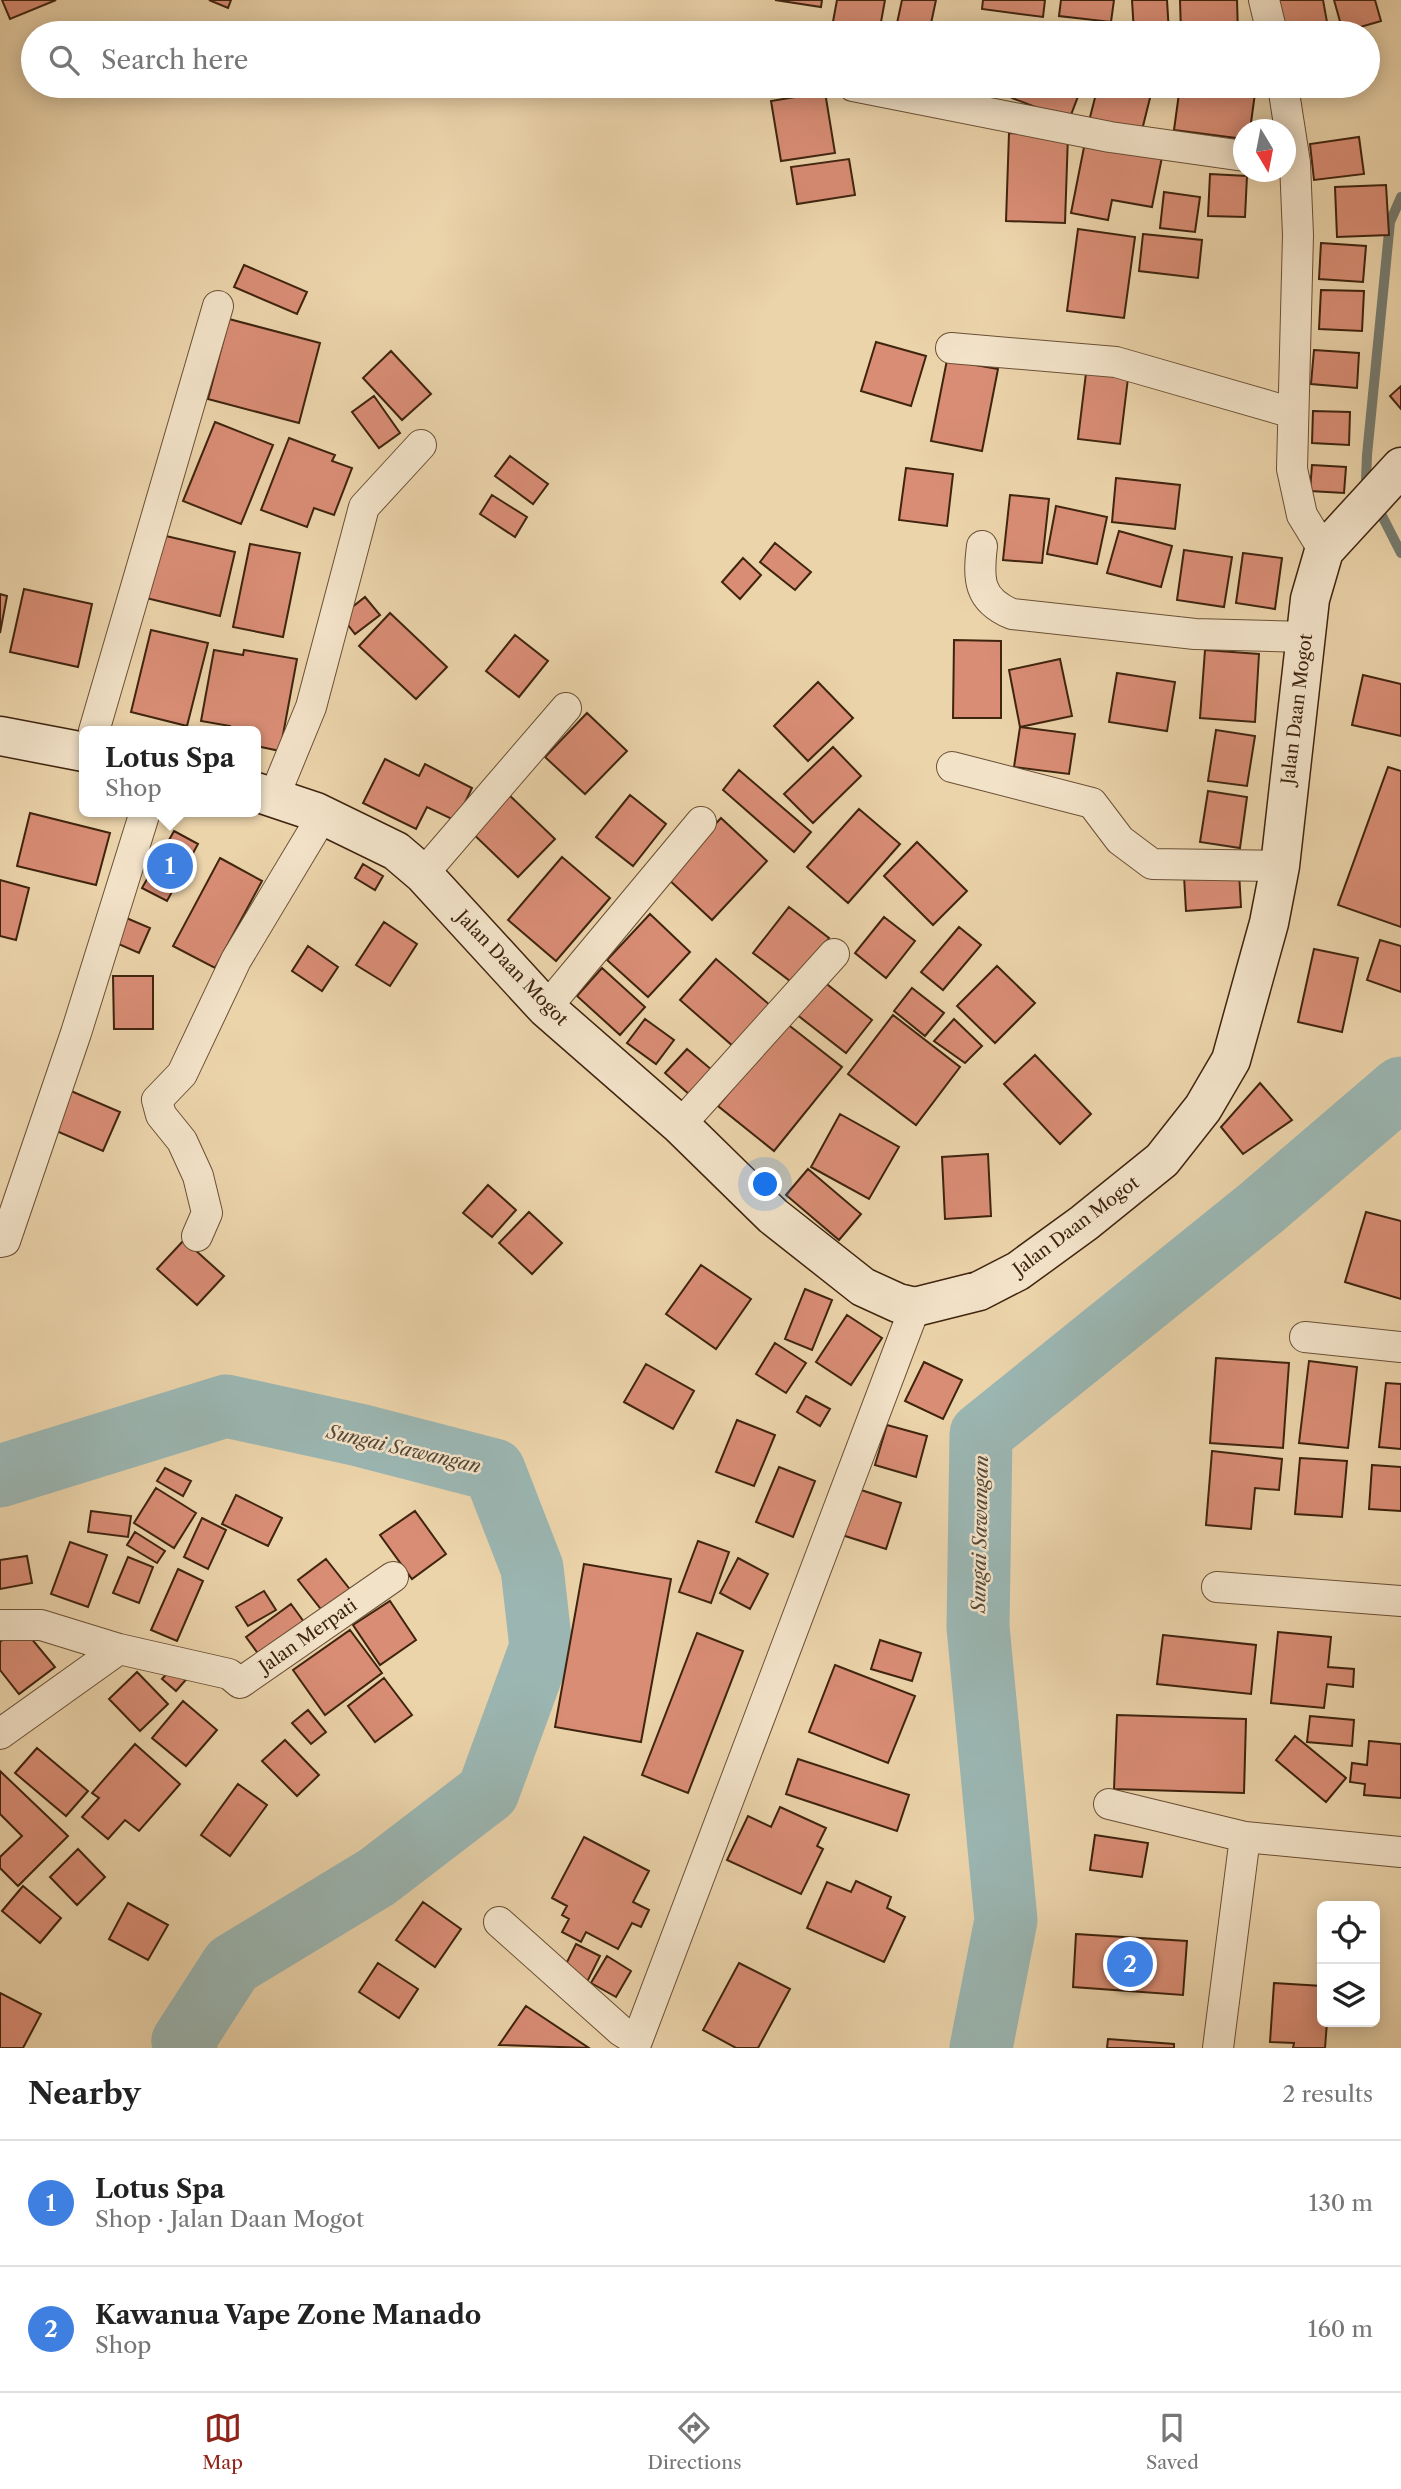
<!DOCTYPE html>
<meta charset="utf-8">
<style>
:root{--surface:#fff;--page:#f2f2f2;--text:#222;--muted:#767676;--line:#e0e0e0;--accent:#8f2418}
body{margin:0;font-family:"Libre Caslon Text",serif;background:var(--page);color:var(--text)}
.controls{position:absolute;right:21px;bottom:21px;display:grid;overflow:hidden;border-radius:10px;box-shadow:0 4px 18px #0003}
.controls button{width:63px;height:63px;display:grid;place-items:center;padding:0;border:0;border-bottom:2px solid var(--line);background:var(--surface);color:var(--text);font:35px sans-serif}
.compass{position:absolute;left:1233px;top:119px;width:63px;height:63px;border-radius:50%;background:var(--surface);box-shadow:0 4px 18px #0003;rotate:170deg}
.you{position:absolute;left:766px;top:1185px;width:24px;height:24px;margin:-18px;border:5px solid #fff;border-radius:50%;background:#1a73e8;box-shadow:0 0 0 10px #1a73e833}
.badge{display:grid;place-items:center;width:46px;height:46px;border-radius:50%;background:var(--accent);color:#fff;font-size:23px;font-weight:700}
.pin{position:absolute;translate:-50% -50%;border:4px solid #fff;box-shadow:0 2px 7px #0006}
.popup{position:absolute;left:79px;top:726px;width:182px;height:91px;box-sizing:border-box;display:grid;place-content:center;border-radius:10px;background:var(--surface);filter:drop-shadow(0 2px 5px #0005);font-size:23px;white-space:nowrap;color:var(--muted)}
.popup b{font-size:26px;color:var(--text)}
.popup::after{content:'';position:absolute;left:50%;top:100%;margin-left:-14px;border:14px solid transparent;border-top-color:var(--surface)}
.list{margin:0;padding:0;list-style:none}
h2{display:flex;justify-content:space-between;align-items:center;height:91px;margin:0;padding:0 28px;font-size:30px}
h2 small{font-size:23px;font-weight:400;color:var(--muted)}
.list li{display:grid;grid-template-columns:46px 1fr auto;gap:21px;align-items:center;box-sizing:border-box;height:126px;padding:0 28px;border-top:2px solid var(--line)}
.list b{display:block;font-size:26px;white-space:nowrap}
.list p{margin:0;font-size:23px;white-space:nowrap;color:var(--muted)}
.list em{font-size:23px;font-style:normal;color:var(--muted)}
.icon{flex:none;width:38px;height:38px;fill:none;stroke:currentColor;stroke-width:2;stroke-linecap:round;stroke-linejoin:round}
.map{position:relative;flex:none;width:1401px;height:2048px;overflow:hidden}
.search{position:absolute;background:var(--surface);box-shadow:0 4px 18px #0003;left:21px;right:21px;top:21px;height:77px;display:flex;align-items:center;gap:18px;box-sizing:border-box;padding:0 24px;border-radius:38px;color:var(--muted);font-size:26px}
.sheet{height:343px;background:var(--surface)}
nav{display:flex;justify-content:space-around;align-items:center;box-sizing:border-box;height:98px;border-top:2px solid var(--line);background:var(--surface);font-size:19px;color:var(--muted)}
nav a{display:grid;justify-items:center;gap:4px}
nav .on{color:var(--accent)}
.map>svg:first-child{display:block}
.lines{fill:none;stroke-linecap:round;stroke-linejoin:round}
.stream{stroke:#767c70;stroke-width:10}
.river{stroke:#9bb6b2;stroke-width:63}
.building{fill:#d98d75;stroke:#3f240e;stroke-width:2}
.minor-casing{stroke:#6a5035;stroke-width:32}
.secondary-casing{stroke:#3f240e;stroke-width:41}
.minor{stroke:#f2e2c8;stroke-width:30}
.secondary{stroke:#f2e2c8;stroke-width:38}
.labels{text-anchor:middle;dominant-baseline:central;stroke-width:5;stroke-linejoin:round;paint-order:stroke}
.street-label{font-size:18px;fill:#3f240e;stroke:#f2e2c8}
.water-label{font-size:19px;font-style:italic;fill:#564837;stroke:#f2e2c8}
</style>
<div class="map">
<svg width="1401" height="2048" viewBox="0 0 1401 2048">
<rect width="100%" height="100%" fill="#ebd3aa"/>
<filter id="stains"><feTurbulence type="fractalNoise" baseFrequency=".00286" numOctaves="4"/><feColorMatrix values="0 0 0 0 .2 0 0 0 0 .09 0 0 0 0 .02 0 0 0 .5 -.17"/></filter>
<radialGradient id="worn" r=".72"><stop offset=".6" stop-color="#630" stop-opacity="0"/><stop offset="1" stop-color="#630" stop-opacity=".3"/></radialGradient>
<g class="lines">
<!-- stream -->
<path class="stream" d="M 1369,488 L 1366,481 L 1367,455 L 1390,222 L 1401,197
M 1377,506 L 1401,553"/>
<!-- river -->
<path class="river" d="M 0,1476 L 226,1406 L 359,1435 L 494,1470 L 532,1568 L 541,1647 L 488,1792 L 377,1877 L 232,1965 L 183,2041 L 186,2048
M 981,2048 L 1006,1920 L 978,1627 L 981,1434 L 1261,1208 L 1401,1088"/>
</g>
<!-- building -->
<path class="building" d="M 2,0 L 56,0 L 10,19 Z
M 209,0 L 231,0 L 228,8 Z
M 775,0 L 822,0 L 821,7 Z
M 837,0 L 885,0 L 879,33 L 832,27 Z
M 902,0 L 936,0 L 929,33 L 896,28 Z
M 983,0 L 1045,0 L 1043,17 L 982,9 Z
M 1061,0 L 1114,0 L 1111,22 L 1059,16 Z
M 1132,0 L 1167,0 L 1169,33 L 1134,33 Z
M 1180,0 L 1237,0 L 1238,33 L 1181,33 Z
M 1279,0 L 1323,0 L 1329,33 L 1285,33 Z
M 1334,0 L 1375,0 L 1381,21 L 1343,32 Z
M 956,86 L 997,86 L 994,96 Z
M 1017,86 L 1082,86 L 1069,120 L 1012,98 Z
M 1098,86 L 1119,86 L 1151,94 L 1140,138 L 1088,125 Z
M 1180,86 L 1256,86 L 1250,130 L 1244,130 L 1244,139 L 1174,130 Z
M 825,92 L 835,153 L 781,161 L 771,101 Z
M 1009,133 L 1068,135 L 1065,223 L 1006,221 Z
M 1086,137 L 1163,152 L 1152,207 L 1112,200 L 1108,220 L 1071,213 Z
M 1359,137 L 1364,174 L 1314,180 L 1310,144 Z
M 849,159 L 855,195 L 797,204 L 791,167 Z
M 1210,174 L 1247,176 L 1245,217 L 1208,216 Z
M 1386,185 L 1389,235 L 1337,237 L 1335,187 Z
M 1164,192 L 1200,197 L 1195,232 L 1160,228 Z
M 1078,229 L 1135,237 L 1124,318 L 1067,311 Z
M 1143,234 L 1202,240 L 1198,278 L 1139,271 Z
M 1321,243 L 1366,246 L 1363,282 L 1319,279 Z
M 244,265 L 307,292 L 297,314 L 234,287 Z
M 1321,290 L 1364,291 L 1362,331 L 1319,329 Z
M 229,319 L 320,343 L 299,423 L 208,399 Z
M 876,342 L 926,356 L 911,406 L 861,391 Z
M 1314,350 L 1359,353 L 1357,388 L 1311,384 Z
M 391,351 L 431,394 L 402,420 L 363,378 Z
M 947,360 L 998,369 L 982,451 L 931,441 Z
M 1086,373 L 1128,378 L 1120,444 L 1078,439 Z
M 1401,386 L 1401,409 L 1390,396 Z
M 374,396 L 400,433 L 379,448 L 352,412 Z
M 1313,411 L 1350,412 L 1349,445 L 1312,443 Z
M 215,422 L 273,445 L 241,524 L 183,501 Z
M 289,438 L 335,455 L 332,461 L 352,468 L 334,515 L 314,508 L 307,527 L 261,510 Z
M 510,456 L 548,484 L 533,504 L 495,476 Z
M 1312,465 L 1346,467 L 1344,493 L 1310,491 Z
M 906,468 L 953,474 L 947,526 L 899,520 Z
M 1116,478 L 1180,485 L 1175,529 L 1112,522 Z
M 492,495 L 527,517 L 515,537 L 480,514 Z
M 1010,495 L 1049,499 L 1042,563 L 1003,560 Z
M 1056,506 L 1107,517 L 1097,564 L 1047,554 Z
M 1119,531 L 1172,546 L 1161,587 L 1107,573 Z
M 153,533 L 235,552 L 220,616 L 138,596 Z
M 775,543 L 811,572 L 795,590 L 760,562 Z
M 250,544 L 300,553 L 283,637 L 233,627 Z
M 1184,550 L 1232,557 L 1224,607 L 1177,600 Z
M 1243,553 L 1282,558 L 1275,609 L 1236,603 Z
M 743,558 L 761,575 L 740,599 L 722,582 Z
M 24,589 L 92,604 L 78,667 L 10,652 Z
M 0,594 L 7,596 L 0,633 Z
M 365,597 L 380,615 L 355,634 L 341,616 Z
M 390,613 L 447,667 L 416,699 L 359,646 Z
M 151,630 L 208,643 L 187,726 L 131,712 Z
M 515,635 L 548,661 L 519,697 L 486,671 Z
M 954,640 L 1001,641 L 1001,718 L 953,718 Z
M 214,650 L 243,655 L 244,650 L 297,659 L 280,751 L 256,746 L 256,731 L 229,731 L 230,726 L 201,721 Z
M 1205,650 L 1259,654 L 1255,722 L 1200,718 Z
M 1060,659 L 1072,716 L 1020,727 L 1009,670 Z
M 1117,673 L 1175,682 L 1167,731 L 1109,722 Z
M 1363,675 L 1401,684 L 1401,736 L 1352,725 Z
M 818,682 L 853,718 L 808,761 L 774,726 Z
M 587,713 L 627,751 L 585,794 L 545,757 Z
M 1020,727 L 1075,734 L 1069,774 L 1014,767 Z
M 1216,730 L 1255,736 L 1247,786 L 1208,781 Z
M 833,747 L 861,776 L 813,823 L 784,794 Z
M 385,759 L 419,776 L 425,764 L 472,788 L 456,821 L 427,807 L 416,829 L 363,803 Z
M 1388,767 L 1401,771 L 1401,927 L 1338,905 Z
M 739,770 L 811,832 L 794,852 L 723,790 Z
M 502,788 L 555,839 L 518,877 L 465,826 Z
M 1208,791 L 1247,797 L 1240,848 L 1200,842 Z
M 630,795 L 666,824 L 633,866 L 596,837 Z
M 859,809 L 900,844 L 848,903 L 807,867 Z
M 30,813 L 110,833 L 96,885 L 17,866 Z
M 721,818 L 767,861 L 712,920 L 666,877 Z
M 174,831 L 198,844 L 167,901 L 142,888 Z
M 917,842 L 967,891 L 933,925 L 884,876 Z
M 562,857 L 610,898 L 556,961 L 508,920 Z
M 220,858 L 262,881 L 215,968 L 173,946 Z
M 363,864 L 383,876 L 375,890 L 355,878 Z
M 1239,872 L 1241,907 L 1186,911 L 1184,876 Z
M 0,880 L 29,888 L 16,940 L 0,936 Z
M 789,907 L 829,938 L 794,984 L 753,953 Z
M 650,914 L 690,952 L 648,997 L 607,960 Z
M 124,917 L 150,928 L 139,953 L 114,942 Z
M 884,917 L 915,941 L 886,978 L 855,953 Z
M 384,922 L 417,944 L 390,986 L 356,965 Z
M 959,927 L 981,945 L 943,990 L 921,972 Z
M 1380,940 L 1401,946 L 1401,992 L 1367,980 Z
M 308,946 L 338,967 L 322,991 L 292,971 Z
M 1314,949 L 1358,958 L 1342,1032 L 1298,1022 Z
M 716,959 L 771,1006 L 734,1047 L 680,1000 Z
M 997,966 L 1035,1003 L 995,1043 L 957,1006 Z
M 602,968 L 645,1007 L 620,1035 L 577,996 Z
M 113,976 L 153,976 L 153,1029 L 114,1029 Z
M 823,981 L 872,1020 L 846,1053 L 796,1014 Z
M 912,988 L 944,1013 L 925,1036 L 894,1011 Z
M 893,1015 L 960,1067 L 916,1125 L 848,1074 Z
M 645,1019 L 674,1040 L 656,1064 L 627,1043 Z
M 954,1019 L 982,1046 L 965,1063 L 934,1041 Z
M 786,1023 L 842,1067 L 774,1151 L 718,1106 Z
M 687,1049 L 712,1070 L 690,1095 L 665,1073 Z
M 1035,1055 L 1091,1114 L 1060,1144 L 1004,1084 Z
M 1260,1083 L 1292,1120 L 1243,1154 L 1221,1127 Z
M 71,1091 L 120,1112 L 103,1151 L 54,1130 Z
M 840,1114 L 899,1147 L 869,1199 L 811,1167 Z
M 988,1154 L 991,1216 L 945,1219 L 942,1157 Z
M 808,1169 L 861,1214 L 839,1240 L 786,1195 Z
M 488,1185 L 516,1210 L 492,1237 L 463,1213 Z
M 529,1212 L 562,1243 L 532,1274 L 499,1243 Z
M 1366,1212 L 1401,1221 L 1401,1299 L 1345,1282 Z
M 184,1240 L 224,1276 L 197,1305 L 157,1269 Z
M 701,1265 L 751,1299 L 716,1349 L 666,1314 Z
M 805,1289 L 832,1300 L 812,1350 L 785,1339 Z
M 847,1315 L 882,1338 L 851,1385 L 816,1362 Z
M 775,1343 L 806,1363 L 786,1393 L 756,1374 Z
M 1216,1358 L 1289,1363 L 1283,1448 L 1210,1443 Z
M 1309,1361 L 1357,1367 L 1348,1448 L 1299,1443 Z
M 924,1362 L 962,1380 L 943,1419 L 905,1401 Z
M 646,1364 L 694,1391 L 673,1429 L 624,1402 Z
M 1386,1383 L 1401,1384 L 1401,1449 L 1379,1447 Z
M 806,1396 L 830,1409 L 820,1426 L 797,1412 Z
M 737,1420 L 775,1435 L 754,1486 L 716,1472 Z
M 887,1425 L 927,1436 L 916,1477 L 875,1465 Z
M 1212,1451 L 1282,1459 L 1279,1490 L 1255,1488 L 1251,1529 L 1206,1525 Z
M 1300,1458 L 1347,1461 L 1342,1517 L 1295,1514 Z
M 1372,1465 L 1401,1467 L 1401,1511 L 1369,1509 Z
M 779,1467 L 815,1481 L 793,1537 L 756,1522 Z
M 165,1468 L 191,1481 L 183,1496 L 157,1481 Z
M 156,1488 L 196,1513 L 174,1548 L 134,1523 Z
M 858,1489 L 901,1503 L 886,1549 L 842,1535 Z
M 236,1495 L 282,1518 L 268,1546 L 222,1524 Z
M 91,1511 L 131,1516 L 128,1537 L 88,1532 Z
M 415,1511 L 446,1554 L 412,1579 L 380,1535 Z
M 202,1518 L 226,1530 L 208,1569 L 184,1557 Z
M 135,1532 L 165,1551 L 157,1563 L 127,1545 Z
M 698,1541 L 729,1552 L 711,1603 L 679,1592 Z
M 70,1542 L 107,1555 L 88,1607 L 51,1594 Z
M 27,1556 L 32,1583 L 0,1589 L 0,1560 Z
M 128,1557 L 153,1567 L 139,1603 L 113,1593 Z
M 738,1558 L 768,1574 L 750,1609 L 720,1593 Z
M 326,1559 L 352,1592 L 324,1613 L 298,1580 Z
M 584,1564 L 671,1579 L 641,1742 L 555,1727 Z
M 178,1569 L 203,1581 L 177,1641 L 151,1630 Z
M 264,1591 L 276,1610 L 248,1626 L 236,1607 Z
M 390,1601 L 416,1640 L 380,1665 L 353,1625 Z
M 291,1604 L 307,1626 L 262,1659 L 246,1637 Z
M 21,1626 L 55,1667 L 19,1694 L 0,1670 L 0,1642 Z
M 350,1630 L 382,1673 L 325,1715 L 293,1670 Z
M 1278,1632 L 1331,1637 L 1328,1667 L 1354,1669 L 1353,1687 L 1327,1684 L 1324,1708 L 1271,1703 Z
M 697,1633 L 743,1651 L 688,1793 L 642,1775 Z
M 1163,1635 L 1256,1645 L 1251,1694 L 1157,1684 Z
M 880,1640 L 921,1653 L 912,1681 L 871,1669 Z
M 176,1663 L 190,1675 L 176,1691 L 162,1679 Z
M 835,1665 L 915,1696 L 888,1763 L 809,1732 Z
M 137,1672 L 168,1704 L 140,1731 L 109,1699 Z
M 384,1678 L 412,1715 L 375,1742 L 348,1706 Z
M 183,1701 L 217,1730 L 186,1766 L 152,1738 Z
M 308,1710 L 326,1732 L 311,1744 L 292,1723 Z
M 1117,1715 L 1246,1719 L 1244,1793 L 1114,1789 Z
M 1310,1716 L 1354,1720 L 1352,1746 L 1307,1742 Z
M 1295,1736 L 1346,1778 L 1326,1802 L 1276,1760 Z
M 285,1740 L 319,1775 L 297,1796 L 262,1761 Z
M 1369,1741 L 1401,1744 L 1401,1798 L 1364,1795 L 1365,1784 L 1350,1782 L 1352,1763 L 1367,1765 Z
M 135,1744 L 180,1784 L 139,1831 L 125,1820 L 108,1839 L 82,1817 L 99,1798 L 92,1793 Z
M 37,1748 L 88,1791 L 66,1816 L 15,1773 Z
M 798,1759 L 909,1795 L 897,1831 L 786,1794 Z
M 0,1771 L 68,1836 L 18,1886 L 0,1868 L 0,1857 L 22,1836 L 0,1814 Z
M 238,1784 L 267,1805 L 230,1856 L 201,1835 Z
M 780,1807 L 826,1828 L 817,1846 L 823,1849 L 801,1894 L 727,1860 L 748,1816 L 771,1827 Z
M 1095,1835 L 1148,1843 L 1142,1877 L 1090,1870 Z
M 584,1837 L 649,1871 L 633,1902 L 649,1910 L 641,1927 L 632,1923 L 618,1949 L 586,1932 L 581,1942 L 562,1932 L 569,1919 L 562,1915 L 567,1906 L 552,1898 Z
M 78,1849 L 105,1877 L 77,1905 L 50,1877 Z
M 856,1881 L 891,1897 L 887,1908 L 905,1917 L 884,1962 L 807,1928 L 827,1882 L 851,1892 Z
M 23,1886 L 61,1918 L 40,1943 L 2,1911 Z
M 423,1902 L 461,1929 L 435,1967 L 396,1940 Z
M 128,1903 L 168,1925 L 148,1960 L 109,1939 Z
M 1076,1934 L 1187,1941 L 1183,1995 L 1073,1987 Z
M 576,1944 L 600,1956 L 585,1986 L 561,1974 Z
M 607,1956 L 631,1971 L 616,1997 L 591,1983 Z
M 378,1963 L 418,1989 L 399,2018 L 359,1992 Z
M 739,1963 L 790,1989 L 758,2048 L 736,2048 L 703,2030 Z
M 1274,1983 L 1322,1986 L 1322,2022 L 1327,2022 L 1325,2048 L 1293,2048 L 1294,2043 L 1270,2042 Z
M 0,1993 L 41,2014 L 23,2048 L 0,2048 Z
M 526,2006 L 589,2048 L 499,2045 Z
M 1108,2039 L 1174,2044 L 1174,2048 L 1107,2048 Z"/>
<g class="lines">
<!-- minor casing -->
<g class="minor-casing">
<path id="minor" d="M 1264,0 L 1272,33
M 853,86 L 1110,137 L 1244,156
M 1283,86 L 1295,163 L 1298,235 L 1292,469 L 1302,515 L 1324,551
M 951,348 L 1116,362 L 1293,413
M 982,546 C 978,579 978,600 1012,614 L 1195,634 L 1305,637
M 94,731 L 218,306
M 952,767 L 1092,803 L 1120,840 L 1152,864 L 1280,866
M 274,797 L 311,707 L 364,507 L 421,445
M 423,874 L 566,708
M 546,1008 L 701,822
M 680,1125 L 834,954
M 197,1236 L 207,1213 L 198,1176 L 182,1141 L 161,1115 L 157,1100 L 182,1074 L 236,960 L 323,815
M 0,1242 L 5,1241 L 76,1033 L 145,812
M 1305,1337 L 1401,1347
M 1217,1587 L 1401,1601
M 0,1625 L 41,1625 L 119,1649
M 0,1734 L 119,1649 L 229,1674 L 240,1683 L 393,1577
M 1109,1804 L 1245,1837 L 1401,1852
M 499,1922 L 621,2031 L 637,2041 L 915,1307
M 1218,2048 L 1245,1837"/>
</g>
<!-- secondary casing -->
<g class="secondary-casing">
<path id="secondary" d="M 0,736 L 84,752
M 256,792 L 316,812 L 396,851 L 423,874 L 546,1008 L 680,1125 L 773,1216 L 863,1287 L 898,1303 L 915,1307 L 979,1291 L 1018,1271 L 1084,1223 L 1162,1160 L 1203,1108 L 1231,1060 L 1269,923 L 1280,866 L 1310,599 L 1324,551 L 1401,467"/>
</g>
<!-- minor -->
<use href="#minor" class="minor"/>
<!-- secondary -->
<use href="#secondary" class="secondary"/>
</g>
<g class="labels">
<!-- street labels -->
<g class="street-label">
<text transform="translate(1297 709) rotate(-83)">Jalan Daan Mogot</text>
<text transform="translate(512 968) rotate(46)">Jalan Daan Mogot</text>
<text transform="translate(1076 1226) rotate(-37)">Jalan Daan Mogot</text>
<text transform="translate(308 1636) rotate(-35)">Jalan Merpati</text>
</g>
<!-- water labels -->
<g class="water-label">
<text transform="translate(404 1449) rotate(13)">Sungai Sawangan</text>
<text transform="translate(980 1534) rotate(-89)">Sungai Sawangan</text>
</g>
</g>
<rect width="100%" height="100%" filter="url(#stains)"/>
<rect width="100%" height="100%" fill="url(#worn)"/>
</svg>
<div class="controls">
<button><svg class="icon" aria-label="locate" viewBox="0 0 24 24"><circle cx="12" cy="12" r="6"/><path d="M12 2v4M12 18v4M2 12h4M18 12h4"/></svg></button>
<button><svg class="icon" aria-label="layers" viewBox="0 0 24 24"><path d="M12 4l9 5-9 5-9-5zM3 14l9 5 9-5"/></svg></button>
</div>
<svg class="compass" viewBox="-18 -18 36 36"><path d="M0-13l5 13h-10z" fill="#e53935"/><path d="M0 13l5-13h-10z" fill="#767676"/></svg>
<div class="you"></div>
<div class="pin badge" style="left:170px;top:866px;background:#3f7fe0">1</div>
<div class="popup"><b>Lotus Spa</b>Shop</div>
<div class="pin badge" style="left:1130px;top:1964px;background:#3f7fe0">2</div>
<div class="search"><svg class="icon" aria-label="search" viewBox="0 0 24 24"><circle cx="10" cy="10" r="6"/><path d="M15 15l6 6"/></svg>Search here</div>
</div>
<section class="sheet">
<h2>Nearby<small>2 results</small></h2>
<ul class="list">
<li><span class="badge" style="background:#3f7fe0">1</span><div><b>Lotus Spa</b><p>Shop · Jalan Daan Mogot</p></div><em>130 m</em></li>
<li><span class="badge" style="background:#3f7fe0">2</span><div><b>Kawanua Vape Zone Manado</b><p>Shop</p></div><em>160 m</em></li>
</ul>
</section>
<nav>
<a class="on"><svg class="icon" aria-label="map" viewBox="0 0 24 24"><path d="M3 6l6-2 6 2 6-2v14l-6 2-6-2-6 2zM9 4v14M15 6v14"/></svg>Map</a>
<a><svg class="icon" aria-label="directions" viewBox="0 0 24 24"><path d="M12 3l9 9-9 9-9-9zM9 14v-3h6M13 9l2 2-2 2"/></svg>Directions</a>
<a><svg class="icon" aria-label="saved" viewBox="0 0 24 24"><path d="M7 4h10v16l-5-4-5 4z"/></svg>Saved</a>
</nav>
